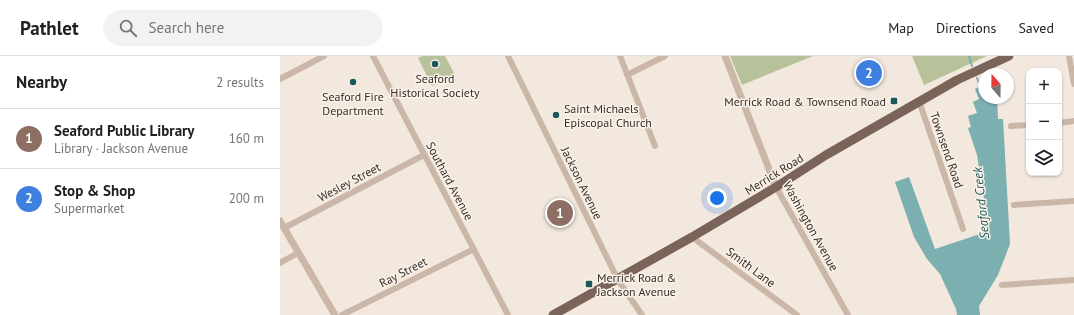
<!DOCTYPE html>
<meta charset="utf-8">
<style>
:root{--surface:#fff;--page:#f2f2f2;--text:#202124;--muted:#757577;--line:#e0e0e0;--accent:#111827}
body{margin:0;font-family:"PT Sans",sans-serif;background:var(--page);color:var(--text)}
.controls{position:absolute;right:12px;top:12px;display:grid;overflow:hidden;border-radius:8px;box-shadow:0 1px 3px #0004}
.controls button{width:36px;height:36px;display:grid;place-items:center;padding:0;border:0;border-bottom:1px solid var(--line);background:var(--surface);color:var(--text);font:20px sans-serif}
.compass{position:absolute;left:698px;top:12px;width:36px;height:36px;border-radius:50%;background:var(--surface);box-shadow:0 1px 3px #0004;rotate:340deg}
.you{position:absolute;left:437px;top:142px;width:14px;height:14px;margin:-10px;border:3px solid #fff;border-radius:50%;background:#1a73e8;box-shadow:0 0 0 6px #1a73e833}
.badge{display:grid;place-items:center;width:26px;height:26px;border-radius:50%;background:var(--accent);color:#fff;font-size:13px;font-weight:700}
.pin{position:absolute;translate:-50% -50%;border:2px solid #fff;box-shadow:0 1px 4px #0006}
.list{margin:0;padding:0;list-style:none}
h2{display:flex;justify-content:space-between;align-items:center;height:52px;margin:0;padding:0 16px;font-size:17px}
h2 small{font-size:13px;font-weight:400;color:var(--muted)}
.list li{display:grid;grid-template-columns:26px 1fr auto;gap:12px;align-items:center;box-sizing:border-box;height:60px;padding:0 16px;border-top:1px solid var(--line)}
.list b{display:block;font-size:15px;white-space:nowrap}
.list p{margin:0;font-size:13px;white-space:nowrap;color:var(--muted)}
.list em{font-size:13px;font-style:normal;color:var(--muted)}
.icon{flex:none;width:22px;height:22px;fill:none;stroke:currentColor;stroke-width:2;stroke-linecap:round;stroke-linejoin:round}
.map{position:relative;flex:none;width:794px;height:259px;overflow:hidden}
header{display:flex;align-items:center;gap:24px;box-sizing:border-box;height:56px;padding:0 20px;background:var(--surface);border-bottom:1px solid var(--line)}
header strong{font-size:19px}
nav{display:flex;gap:22px;margin-inline-start:auto;font-size:14px}
.search{width:280px;height:36px;background:var(--page);display:flex;align-items:center;gap:10px;box-sizing:border-box;padding:0 14px;border-radius:22px;color:var(--muted);font-size:15px}
main{display:flex}
aside{flex:1;background:var(--surface)}
.map>svg:first-child{display:block}
.green{fill:#b7c29c}
.water{fill:#7bafb0}
.lines{fill:none;stroke-linecap:round;stroke-linejoin:round}
.stream{stroke:#7bafb0;stroke-width:2}
.minor{stroke:#cbb7a8;stroke-width:6}
.tertiary{stroke:#cbb7a8;stroke-width:7}
.primary{stroke:#7a6359;stroke-width:9}
.poi-dot{fill:#1d585a;stroke:#faf2e9;stroke-width:1.5}
.labels{text-anchor:middle;dominant-baseline:central;stroke-width:3;stroke-linejoin:round;paint-order:stroke}
.poi-label{font-size:12px;fill:#382d29;stroke:#faf2e9}
.street-label{font-size:12px;fill:#382d29;stroke:#faf2e9}
.water-label{font-size:13px;font-style:italic;fill:#1d585a;stroke:#faf2e9}
</style>
<header>
<strong>Pathlet</strong>
<div class="search"><svg class="icon" aria-label="search" viewBox="0 0 24 24"><circle cx="10" cy="10" r="6"/><path d="M15 15l6 6"/></svg>Search here</div>
<nav><a>Map</a><a>Directions</a><a>Saved</a></nav>
</header>
<main>
<aside>
<h2>Nearby<small>2 results</small></h2>
<ul class="list">
<li><span class="badge" style="background:#8d6e63">1</span><div><b>Seaford Public Library</b><p>Library · Jackson Avenue</p></div><em>160 m</em></li>
<li><span class="badge" style="background:#3f7fe0">2</span><div><b>Stop &amp; Shop</b><p>Supermarket</p></div><em>200 m</em></li>
</ul>
</aside>
<div class="map">
<svg width="794" height="259" viewBox="0 0 794 259">
<rect width="100%" height="100%" fill="#f3e8dd"/>
<!-- green -->
<path class="green" d="M 142,0 L 165,0 L 175,19 L 152,30 L 138,2 Z
M 450,0 L 533,0 L 462,29 Z
M 632,0 L 707,0 L 644,29 Z"/>
<!-- water -->
<path class="water" d="M 704,28 L 704,42 L 717,42 L 718,63 L 723,63 L 730,188 L 718,219 L 699,250 L 700,259 L 677,259 L 676,253 L 660,218 L 647,203 L 634,181 L 615,126 L 629,121 L 655,193 L 709,175 L 697,99 L 688,72 L 691,71 L 688,60 L 697,57 L 693,46 L 699,43 L 695,33 Z"/>
<g class="lines">
<!-- stream -->
<path class="stream" d="M 689,0 L 692,10
M 697,22 L 701,32"/>
<!-- minor -->
<path class="minor" d="M 93,0 L 228,259
M 228,0 L 338,224 L 362,259
M 340,0 L 375,90
M 789,0 L 794,28
M 347,19 L 385,0
M 0,23 L 44,0
M 639,45 L 683,173
M 779,67 L 794,65
M 731,70 L 749,69
M 496,131 L 568,259
M 734,149 L 794,145
M 4,172 L 144,99
M 412,181 L 517,259
M 0,207 L 18,197
M 722,229 L 794,224
M 62,259 L 194,193"/>
<!-- tertiary -->
<path class="tertiary" d="M 445,0 L 496,131
M 0,165 L 55,259"/>
<!-- primary -->
<path class="primary" d="M 273,259 L 412,181 L 496,131 L 546,99 L 677,24 L 729,0"/>
</g>
<!-- markers -->
<g class="poi-dot">
<circle cx="155" cy="8" r="4"/>
<circle cx="73" cy="26" r="4"/>
<rect x="610" y="41" width="8" height="8" rx="2"/>
<circle cx="276" cy="59" r="4"/>
<rect x="305" y="224" width="8" height="8" rx="2"/>
</g>
<g class="labels">
<!-- poi labels -->
<g class="poi-label">
<text x="155" y="22">Seaford<tspan x="155" dy="14">Historical Society</tspan></text>
<text x="73" y="40">Seaford Fire<tspan x="73" dy="14">Department</tspan></text>
<text x="606" y="45" text-anchor="end">Merrick Road &amp; Townsend Road</text>
<text x="284" y="52" text-anchor="start">Saint Michaels<tspan x="284" dy="14">Episcopal Church</tspan></text>
<text x="317" y="221" text-anchor="start">Merrick Road &amp;<tspan x="317" dy="14">Jackson Avenue</tspan></text>
</g>
<!-- street labels -->
<g class="street-label">
<text transform="translate(667 94) rotate(71)">Townsend Road</text>
<text transform="translate(494 118) rotate(-32)">Merrick Road</text>
<text transform="translate(170 125) rotate(62)">Southard Avenue</text>
<text transform="translate(69 126) rotate(-28)">Wesley Street</text>
<text transform="translate(302 127) rotate(64)">Jackson Avenue</text>
<text transform="translate(531 170) rotate(61)">Washington Avenue</text>
<text transform="translate(471 211) rotate(37)">Smith Lane</text>
<text transform="translate(123 216) rotate(-27)">Ray Street</text>
</g>
<!-- water labels -->
<g class="water-label">
<text transform="translate(701 147) rotate(-96)">Seaford Creek</text>
</g>
</g>
</svg>
<div class="controls">
<button>+</button>
<button>−</button>
<button><svg class="icon" aria-label="layers" viewBox="0 0 24 24"><path d="M12 4l9 5-9 5-9-5zM3 14l9 5 9-5"/></svg></button>
</div>
<svg class="compass" viewBox="-18 -18 36 36"><path d="M0-13l5 13h-10z" fill="#e53935"/><path d="M0 13l5-13h-10z" fill="#757577"/></svg>
<div class="you"></div>
<div class="pin badge" style="left:280px;top:157px;background:#8d6e63">1</div>
<div class="pin badge" style="left:589px;top:17px;background:#3f7fe0">2</div>
</div>
</main>
